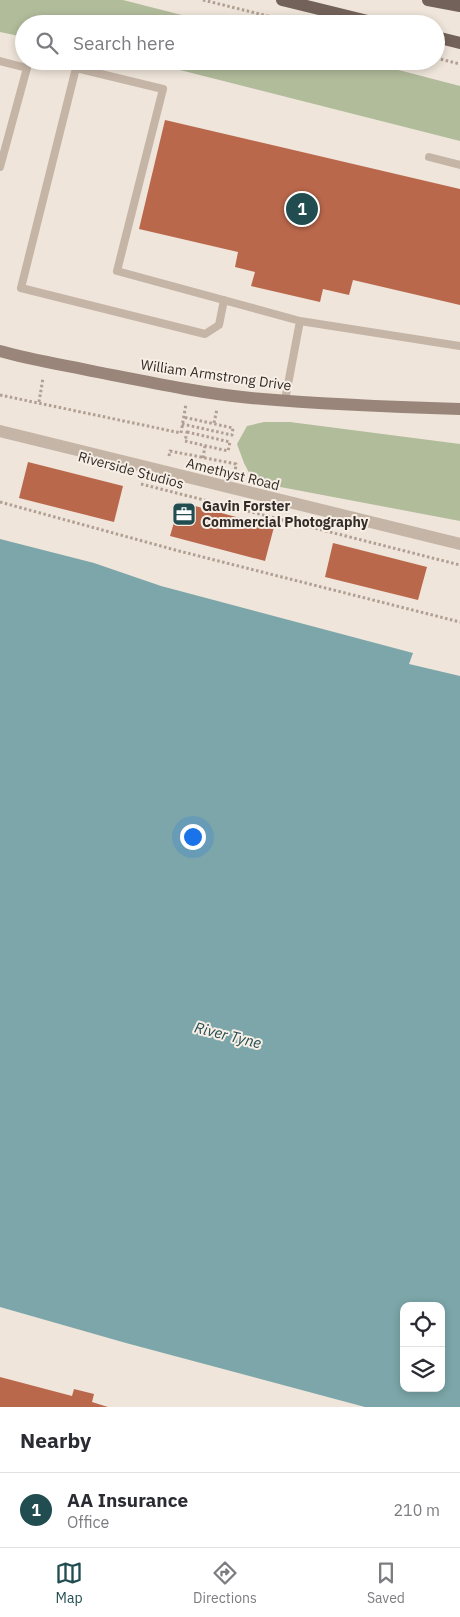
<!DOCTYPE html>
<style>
:root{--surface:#fff;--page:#f2f2f3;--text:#2b2b33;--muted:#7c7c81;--line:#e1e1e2;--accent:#214c50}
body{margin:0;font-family:"IBM Plex Sans",sans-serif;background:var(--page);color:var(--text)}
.controls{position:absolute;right:15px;bottom:15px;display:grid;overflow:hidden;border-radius:10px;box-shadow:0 2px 8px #0003}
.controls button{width:45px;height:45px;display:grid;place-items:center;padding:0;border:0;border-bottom:1px solid var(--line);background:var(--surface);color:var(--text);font:25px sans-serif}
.you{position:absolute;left:192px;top:836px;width:18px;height:18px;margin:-12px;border:4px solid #fff;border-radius:50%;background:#1a73e8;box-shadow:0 0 0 8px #1a73e833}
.badge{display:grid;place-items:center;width:32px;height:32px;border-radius:50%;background:var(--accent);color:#fff;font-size:16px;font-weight:700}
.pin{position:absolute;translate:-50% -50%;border:2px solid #fff;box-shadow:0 1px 5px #0006}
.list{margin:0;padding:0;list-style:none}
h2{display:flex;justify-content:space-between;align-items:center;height:65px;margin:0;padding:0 20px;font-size:21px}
h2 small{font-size:16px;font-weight:400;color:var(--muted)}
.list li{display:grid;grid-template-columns:32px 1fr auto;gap:15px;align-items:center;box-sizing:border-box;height:75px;padding:0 20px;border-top:1px solid var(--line)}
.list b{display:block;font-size:19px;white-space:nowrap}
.list p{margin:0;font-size:16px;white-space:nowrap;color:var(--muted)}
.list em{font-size:16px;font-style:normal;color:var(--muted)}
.icon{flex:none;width:28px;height:28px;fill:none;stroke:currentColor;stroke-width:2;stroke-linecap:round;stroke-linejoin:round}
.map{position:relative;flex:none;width:460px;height:1407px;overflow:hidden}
.search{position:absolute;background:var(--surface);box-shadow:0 2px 8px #0003;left:15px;right:15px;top:15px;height:55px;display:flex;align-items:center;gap:12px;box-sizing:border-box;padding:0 18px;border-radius:28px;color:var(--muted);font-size:19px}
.sheet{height:140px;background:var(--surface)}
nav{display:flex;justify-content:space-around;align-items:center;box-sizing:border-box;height:70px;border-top:1px solid var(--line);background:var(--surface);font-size:14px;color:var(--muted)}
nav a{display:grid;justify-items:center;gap:2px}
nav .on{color:var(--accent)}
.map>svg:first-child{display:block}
.green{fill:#b1bc9b}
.water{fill:#7ca6a9;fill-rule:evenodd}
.building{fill:#ba684c}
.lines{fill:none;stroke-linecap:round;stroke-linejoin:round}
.path{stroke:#b19f92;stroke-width:3;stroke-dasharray:2.5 2.5;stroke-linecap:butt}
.lane{stroke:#c5b5a7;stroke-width:8}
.street{stroke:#c5b5a7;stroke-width:12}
.secondary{stroke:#998579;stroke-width:12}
.primary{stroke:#736259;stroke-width:12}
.labels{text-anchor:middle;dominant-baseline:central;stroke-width:4;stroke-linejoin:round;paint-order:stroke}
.street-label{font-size:14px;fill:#332b27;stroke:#f7efe6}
.poi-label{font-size:14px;font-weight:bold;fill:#332b27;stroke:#f7efe6;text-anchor:start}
.water-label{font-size:15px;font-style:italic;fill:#214c50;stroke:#f7efe6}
</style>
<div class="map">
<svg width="460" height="1407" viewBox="0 0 460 1407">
<rect width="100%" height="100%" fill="#efe5da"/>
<!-- green -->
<path class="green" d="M 0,0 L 123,0 L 217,24 L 24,24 L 24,37 L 0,32 Z
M 140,61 L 364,61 L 460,86 L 460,141 L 176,69 Z
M 264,422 L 290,422 L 460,444 L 460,521 L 254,482 L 244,463 L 237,444 L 247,426 Z"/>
<!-- water -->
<path class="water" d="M 0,539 L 94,563 L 161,586 L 413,653 L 409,664 L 460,676 L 460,1407 L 365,1407 L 126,1343 L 0,1307 ZM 404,1306 L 441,1306 L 441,1388 L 404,1388 Z"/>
<!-- building -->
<path class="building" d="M 165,120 L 460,189 L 460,305 L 353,280 L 349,295 L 323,289 L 320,302 L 251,286 L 255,272 L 235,267 L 238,252 L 139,229 Z
M 28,462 L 123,486 L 114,522 L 19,498 Z
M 180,502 L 274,527 L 265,561 L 170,536 Z
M 333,543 L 427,567 L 418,600 L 325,577 Z
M 0,1377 L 72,1396 L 74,1389 L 94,1394 L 92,1402 L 108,1407 L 0,1407 Z"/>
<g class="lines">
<!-- path -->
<path class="path" d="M 203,0 L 300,24
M 436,58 L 460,64
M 0,395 L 181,433 L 186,404
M 39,402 L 43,378
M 214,423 L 217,409
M 182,424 L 232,435 L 233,428 L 183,417
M 187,432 L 230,442 L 228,451 L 185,441 Z
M 169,456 L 170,451 L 236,464 L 235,473
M 203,458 L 205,446
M 141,484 L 460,565
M 0,502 L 179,551 L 460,622"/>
<!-- lane -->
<path class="lane" d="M 0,61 L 27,68 L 0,167
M 429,157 L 460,165
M 224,300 L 219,325 L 205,334 L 21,288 L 76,68 L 163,89 L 117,271 L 300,321 L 460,346
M 285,400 L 300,321"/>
<!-- street -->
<path class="street" d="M 0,431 L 460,544"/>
<!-- secondary -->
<path class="secondary" d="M 0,351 C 32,360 64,365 97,372 C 148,382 199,393 251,398 C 320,404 390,407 460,409"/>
<!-- primary -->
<path class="primary" d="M 282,0 L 380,24
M 428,0 L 460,6
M 436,37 L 460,43"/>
</g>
<!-- icons -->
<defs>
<g id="office-square" transform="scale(1.25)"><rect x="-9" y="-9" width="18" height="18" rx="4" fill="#214c50" stroke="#f7efe6"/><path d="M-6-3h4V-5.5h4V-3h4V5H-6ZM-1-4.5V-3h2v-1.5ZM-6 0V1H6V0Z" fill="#fff"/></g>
</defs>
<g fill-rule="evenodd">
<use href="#office-square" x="184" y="514"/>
</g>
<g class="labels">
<!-- street labels -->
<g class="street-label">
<text transform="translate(216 375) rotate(8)">William Armstrong Drive</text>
<text transform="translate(131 470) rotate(15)">Riverside Studios</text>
<text transform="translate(233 474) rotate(14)">Amethyst Road</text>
</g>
<!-- poi labels -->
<g class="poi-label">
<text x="202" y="506">Gavin Forster<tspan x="202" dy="16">Commercial Photography</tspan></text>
</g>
<!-- water labels -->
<g class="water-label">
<text transform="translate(228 1035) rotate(14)">River Tyne</text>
</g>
</g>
</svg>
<div class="controls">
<button><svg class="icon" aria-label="locate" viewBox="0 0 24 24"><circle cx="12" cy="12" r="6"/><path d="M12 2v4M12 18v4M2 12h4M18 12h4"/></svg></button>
<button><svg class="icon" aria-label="layers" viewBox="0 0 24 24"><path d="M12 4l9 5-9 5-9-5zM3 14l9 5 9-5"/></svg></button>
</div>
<div class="you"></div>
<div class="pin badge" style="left:302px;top:209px">1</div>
<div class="search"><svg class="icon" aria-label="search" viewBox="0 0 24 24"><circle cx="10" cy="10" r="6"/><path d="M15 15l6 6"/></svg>Search here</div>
</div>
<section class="sheet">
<h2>Nearby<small></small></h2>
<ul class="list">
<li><span class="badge">1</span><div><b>AA Insurance</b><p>Office</p></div><em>210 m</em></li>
</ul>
</section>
<nav>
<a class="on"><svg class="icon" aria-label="map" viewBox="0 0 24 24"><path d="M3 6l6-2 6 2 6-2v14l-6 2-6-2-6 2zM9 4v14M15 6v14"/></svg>Map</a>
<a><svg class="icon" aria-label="directions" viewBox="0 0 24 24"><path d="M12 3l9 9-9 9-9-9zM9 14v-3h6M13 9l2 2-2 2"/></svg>Directions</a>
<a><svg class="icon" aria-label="saved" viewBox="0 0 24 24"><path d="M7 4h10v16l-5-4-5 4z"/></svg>Saved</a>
</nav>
